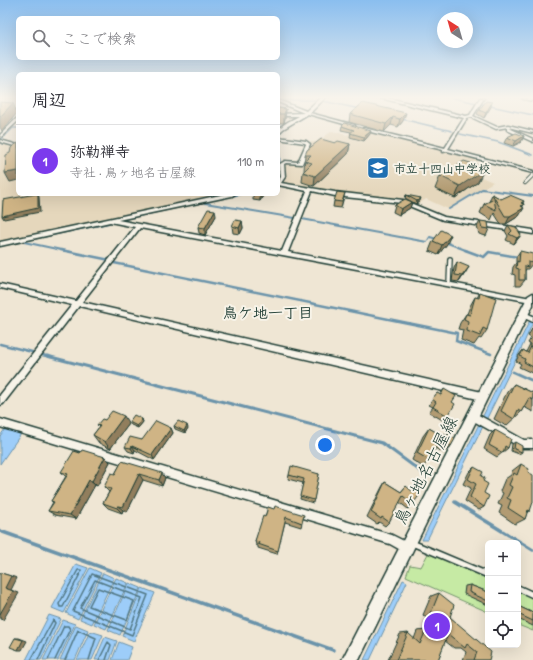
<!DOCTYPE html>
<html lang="ja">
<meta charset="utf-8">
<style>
:root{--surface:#fff;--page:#f2f2f3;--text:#2b2b33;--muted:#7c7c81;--line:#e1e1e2;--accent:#7c3aed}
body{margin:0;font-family:"Patrick Hand","Klee One",sans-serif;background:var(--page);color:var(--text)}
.controls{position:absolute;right:12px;bottom:12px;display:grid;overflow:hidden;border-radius:6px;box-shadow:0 4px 16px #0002}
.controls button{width:36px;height:36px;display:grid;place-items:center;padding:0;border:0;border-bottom:1px solid var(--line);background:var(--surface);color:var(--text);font:20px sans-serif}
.compass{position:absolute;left:437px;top:12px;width:36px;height:36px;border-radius:50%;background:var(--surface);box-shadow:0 4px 16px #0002;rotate:323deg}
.you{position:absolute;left:325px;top:445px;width:14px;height:14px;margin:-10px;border:3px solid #fff;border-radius:50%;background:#1a73e8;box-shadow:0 0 0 6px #1a73e833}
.badge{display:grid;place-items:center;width:26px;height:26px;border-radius:50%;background:var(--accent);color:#fff;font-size:13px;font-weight:700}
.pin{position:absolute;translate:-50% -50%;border:2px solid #fff;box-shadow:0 1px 4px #0006}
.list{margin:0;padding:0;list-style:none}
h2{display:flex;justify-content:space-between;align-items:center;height:52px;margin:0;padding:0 16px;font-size:17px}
h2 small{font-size:13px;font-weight:400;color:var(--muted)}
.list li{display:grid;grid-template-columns:26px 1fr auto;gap:12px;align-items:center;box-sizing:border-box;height:72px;padding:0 16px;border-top:1px solid var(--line)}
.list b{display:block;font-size:15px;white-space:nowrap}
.list p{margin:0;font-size:13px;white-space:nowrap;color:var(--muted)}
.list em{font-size:13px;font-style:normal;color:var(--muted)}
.icon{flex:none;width:22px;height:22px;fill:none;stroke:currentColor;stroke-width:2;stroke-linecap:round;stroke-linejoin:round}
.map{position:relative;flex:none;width:533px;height:660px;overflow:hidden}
.search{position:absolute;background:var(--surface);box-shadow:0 4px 16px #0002;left:16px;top:16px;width:264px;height:44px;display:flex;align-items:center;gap:10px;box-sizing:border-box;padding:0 14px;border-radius:6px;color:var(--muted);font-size:15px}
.panel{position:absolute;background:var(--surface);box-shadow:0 4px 16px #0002;left:16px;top:72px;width:264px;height:124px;border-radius:6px}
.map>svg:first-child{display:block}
.built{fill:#e5d7bc}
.green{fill:#c6eaa4;stroke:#72946c}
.water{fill:#9dcdf9;stroke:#6b93aa}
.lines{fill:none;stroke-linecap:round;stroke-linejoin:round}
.shore{stroke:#517783;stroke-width:1.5}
.stream-far4{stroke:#6b93aa;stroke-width:1.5}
.stream-far3{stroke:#6b93aa;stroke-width:2}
.stream-far2{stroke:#6b93aa;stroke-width:2.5}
.stream-far1{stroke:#6b93aa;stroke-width:3}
.stream{stroke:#6b93aa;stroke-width:3.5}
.lane-far2-casing{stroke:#1f3d34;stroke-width:4.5}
.lane-far1-casing{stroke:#1f3d34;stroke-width:6}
.lane-casing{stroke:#1f3d34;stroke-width:8}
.street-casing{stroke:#1f3d34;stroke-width:3}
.secondary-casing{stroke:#1f3d34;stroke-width:3}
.lane-far2{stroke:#f7f3e8;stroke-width:2.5}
.lane-far1{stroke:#f7f3e8;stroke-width:3.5}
.lane{stroke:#f7f3e8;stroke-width:5}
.street{fill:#f7f3e8;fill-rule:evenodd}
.secondary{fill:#f7f3e8;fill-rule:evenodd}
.wall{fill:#b29b72;stroke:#1f3d34}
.shaded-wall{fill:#917e5d;stroke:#1f3d34}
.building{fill:#cfb485;stroke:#1f3d34}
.labels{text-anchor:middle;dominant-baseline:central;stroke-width:4;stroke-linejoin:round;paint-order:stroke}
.far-poi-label{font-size:12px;font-weight:bold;fill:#1f3d34;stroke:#f7f3e8;text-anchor:start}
.neighbourhood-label{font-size:15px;font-weight:bold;fill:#1f3d34;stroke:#f7f3e8}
.near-street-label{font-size:17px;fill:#1f3d34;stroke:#f7f3e8}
</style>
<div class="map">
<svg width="533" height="660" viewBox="0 0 533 660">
<rect width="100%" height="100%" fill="#efe6d4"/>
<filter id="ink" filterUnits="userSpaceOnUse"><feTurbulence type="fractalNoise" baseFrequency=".025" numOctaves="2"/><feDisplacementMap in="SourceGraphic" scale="8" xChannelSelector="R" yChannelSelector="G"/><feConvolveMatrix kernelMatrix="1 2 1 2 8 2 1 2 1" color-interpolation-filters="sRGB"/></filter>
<g filter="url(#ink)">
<!-- built -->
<path class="built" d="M 355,127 L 378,135 L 478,160 L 469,172 L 493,182 L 448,209 L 426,199 L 417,205 L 410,202 L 282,183 L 285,177 L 285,164 L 301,165 L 311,142 L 317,142 L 332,131 L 347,135 Z
M 0,144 L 18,147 L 18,194 L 212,194 L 213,196 L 0,242 Z"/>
<!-- green -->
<path class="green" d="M 431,548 L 488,572 L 488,612 L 406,576 L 410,565 L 421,567 Z
M 518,585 L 533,591 L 533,631 L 518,625 Z"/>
<!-- water -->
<path class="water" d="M 533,314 L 533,322 L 522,347 L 427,540 L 422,540 Z
M 5,429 L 21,434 L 0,464 L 0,436 Z
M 76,564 L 88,568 L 64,613 L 52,608 Z
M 90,568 L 101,573 L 78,619 L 66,613 Z
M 103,573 L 114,578 L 92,624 L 80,619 Z
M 116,578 L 128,583 L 106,629 L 94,624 Z
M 403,580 L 407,582 L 370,660 L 364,660 Z
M 129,583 L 141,588 L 120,635 L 108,630 Z
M 142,588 L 155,593 L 134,641 L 122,636 Z
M 49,615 L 61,619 L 41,660 L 26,660 Z
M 63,620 L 75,624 L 58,660 L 43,660 Z
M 76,625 L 88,630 L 75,660 L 60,660 Z
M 90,631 L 103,635 L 92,660 L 77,660 Z
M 105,637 L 117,641 L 110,660 L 95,660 Z
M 119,642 L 132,647 L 127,660 L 112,660 Z"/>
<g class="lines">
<!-- shore -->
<path class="shore" d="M 78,570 L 81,570 L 81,572 L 63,607 L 60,607 L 59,604 Z
M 92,574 L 148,595 L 132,635 L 73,611 Z
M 95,580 L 142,598 L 130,629 L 80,608 Z
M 98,588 L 134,601 L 127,620 L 89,606 Z
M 31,660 L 53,620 L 55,623 L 38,660
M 48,660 L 64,626 L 68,626 L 70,629 L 55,660
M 65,660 L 78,630 L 96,638 L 89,660
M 99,660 L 108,642 L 111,645 L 106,660"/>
<!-- stream-far4 -->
<path class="stream-far4" d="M 453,98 L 477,103
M 281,100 L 319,100
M 323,101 L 360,109
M 481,104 L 533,115
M 312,112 L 326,98
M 402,119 L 452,131
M 278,126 L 283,125
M 460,134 L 498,142 L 533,155
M 278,135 L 285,128 L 308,115
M 279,139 L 280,166
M 1,140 L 13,128 L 18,128
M 0,143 L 18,147"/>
<!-- stream-far3 -->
<path class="stream-far3" d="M 278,181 L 281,176 L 280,165
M 205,203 L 295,218
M 449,209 L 482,189 L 533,196
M 124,219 L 241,194
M 302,219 L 427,242 L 430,237 L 437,239
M 24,242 L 66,251
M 445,242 L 468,251
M 0,246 L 109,223"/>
<!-- stream-far2 -->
<path class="stream-far2" d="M 61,250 L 110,260
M 465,250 L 484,257 L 489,252 L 518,257
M 114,263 L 457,333 L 456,341 L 491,354
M 0,344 L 36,353
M 42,355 L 51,357"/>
<!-- stream-far1 -->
<path class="stream-far1" d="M 47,356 L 382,443 L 427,476
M 513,372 L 533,381"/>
<!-- stream -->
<path class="stream" d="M 455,502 L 533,550
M 0,531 L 333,650"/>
<!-- lane-far2 casing -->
<g class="lane-far2-casing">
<path id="lane-far2" d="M 525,183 L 533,175"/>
</g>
<!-- lane-far1 casing -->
<g class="lane-far1-casing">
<path id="lane-far1" d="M 449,284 L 450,259"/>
</g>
<!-- lane casing -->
<g class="lane-casing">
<path id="lane" d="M 412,543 L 488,575
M 518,588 L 533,595"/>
</g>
<!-- street casing -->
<g class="street-casing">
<path id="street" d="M 320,98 L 325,98 L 310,113 L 355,125 L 355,127 L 308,114 L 283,129 L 278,134 C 278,125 292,120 299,116 L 278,116 L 278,114 L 304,113 L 278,102 L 278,100 L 306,111 Z
M 380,98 L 388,98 L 466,116 L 470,115 L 480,98 L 484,98 L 473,116 L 497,127 L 508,125 L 533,131 L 533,133 L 508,127 L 496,129 L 471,117 L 467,118 L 448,149 L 533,171 L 533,173 L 447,151 L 443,152 L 443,150 L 363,130 L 363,128 L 364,128 L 445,148 L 464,118 Z
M 522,98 L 533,99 L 533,101 L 523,99 Z
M 17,118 L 18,118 L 18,121 L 0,138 L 0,135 Z
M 507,128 L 509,128 L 533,139 L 533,142 L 507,130 Z
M 278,137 L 306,141 L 310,144 L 302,164 L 286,163 L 284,164 L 285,177 L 281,183 L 335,192 L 403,200 L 444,217 L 533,230 L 533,234 L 443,220 L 402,203 L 335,196 L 312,191 L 288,252 L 531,298 L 533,298 L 533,302 L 531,302 L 140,228 L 82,302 L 482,392 L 485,394 L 486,396 L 485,398 L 482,400 L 79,306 L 3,404 L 0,405 L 0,395 L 72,305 L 0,288 L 0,284 L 76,301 L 135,227 L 110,222 L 0,246 L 0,242 L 225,194 L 235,194 L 232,196 L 118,220 L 282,251 L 307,191 L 278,185 L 278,181 L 281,177 L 280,164 L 285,161 L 298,162 L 306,144 L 305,143 L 278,139 Z
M 0,140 L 18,145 L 18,147 L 0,142 Z
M 524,312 L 533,316 L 533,322 L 522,317 L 521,315 Z
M 473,412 L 524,440 L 533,440 L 533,448 L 523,448 L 520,447 L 470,419 L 469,416 L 470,413 Z
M 0,419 L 392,535 L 410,544 L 411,548 L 410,552 L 406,553 L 390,544 L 0,427 Z"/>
</g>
<!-- secondary casing -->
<g class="secondary-casing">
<path id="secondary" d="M 533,293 L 533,305 L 359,660 L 342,660 L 528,296 Z"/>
</g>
<!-- lane-far2 -->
<use href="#lane-far2" class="lane-far2"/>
<!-- lane-far1 -->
<use href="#lane-far1" class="lane-far1"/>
<!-- lane -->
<use href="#lane" class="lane"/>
<!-- street -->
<use href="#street" class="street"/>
<!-- secondary -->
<use href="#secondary" class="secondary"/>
</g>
<!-- wall -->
<path class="wall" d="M 492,102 L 484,118 L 477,114 L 479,110 Z
M 363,103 L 403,121 L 398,127 L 391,125 L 384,132 L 349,122 L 350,114 Z
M 278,108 L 286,109 L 285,118 L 284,123 L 278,123 Z
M 342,126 L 370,134 L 364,141 L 350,137 L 351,132 L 341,130 Z
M 524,136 L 521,142 L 513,146 L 504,143 L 507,137 Z
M 335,143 L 350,144 L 348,154 L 314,186 L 302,182 L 303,172 L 304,171 L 305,155 Z
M 482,169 L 478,182 L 455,198 L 435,189 L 440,176 Z
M 345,193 L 341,208 L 333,207 L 334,201 Z
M 253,194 L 264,194 L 260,201 L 253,200 Z
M 492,194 L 501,199 L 524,204 L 519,216 L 506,224 L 501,224 L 494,213 L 491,220 L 480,213 L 484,204 L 489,202 Z
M 406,195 L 420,201 L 416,204 L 405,198 Z
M 412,202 L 410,208 L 399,215 L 393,212 L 395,205 Z
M 216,216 L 205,235 L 199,233 L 198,227 Z
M 242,221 L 243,228 L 240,234 L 233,233 L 232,226 Z
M 480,221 L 489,229 L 486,236 L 479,234 L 477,227 Z
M 508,225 L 521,235 L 517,240 L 514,244 L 506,240 L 508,236 L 505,231 Z
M 433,241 L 447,244 L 438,255 L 429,251 Z
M 520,251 L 533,263 L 528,269 L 526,269 L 525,271 L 525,280 L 520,286 L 515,286 L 515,275 L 512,274 L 513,267 L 516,263 L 516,257 Z
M 457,262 L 466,272 L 459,282 L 452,281 L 454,268 Z
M 480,292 L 487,330 L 481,339 L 479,338 L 474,345 L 461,340 L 463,330 L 458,329 L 460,323 L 466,314 L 467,314 L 470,306 L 475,297 L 477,298 Z
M 533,327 L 533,372 L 532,373 L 519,367 L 521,364 L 516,361 L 519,355 L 523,350 L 526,352 L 530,344 L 528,343 L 531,338 L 528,336 Z
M 514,384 L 533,393 L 533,412 L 524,407 L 521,412 L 506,426 L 494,419 L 507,392 Z
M 444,389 L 452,402 L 448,416 L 444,421 L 429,412 L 433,407 L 429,405 L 437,393 L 440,395 Z
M 142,419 L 143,422 L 138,428 L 131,425 L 129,422 Z
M 105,420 L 129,424 L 110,449 L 99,443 L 93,435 L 99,427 L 97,425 Z
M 174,426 L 188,428 L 185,433 L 175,429 Z
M 171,428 L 173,433 L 154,460 L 135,450 L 134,453 L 128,451 L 125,447 Z
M 429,428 L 440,435 L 442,433 L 446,436 L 448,434 L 451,446 L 444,453 L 435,448 L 429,460 L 423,467 L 412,460 L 423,436 Z
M 495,430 L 508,448 L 497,457 L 484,449 L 490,435 Z
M 515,442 L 522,452 L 519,454 L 511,451 L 512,444 Z
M 80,453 L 105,457 L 110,462 L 97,486 L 95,485 L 76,519 L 55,515 L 48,511 L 53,502 L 51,501 L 66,476 L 61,472 Z
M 122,461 L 165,478 L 162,486 L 143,480 L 127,512 L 123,510 L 122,513 L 108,508 L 103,503 L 109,492 L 104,487 L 115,474 Z
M 521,464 L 528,472 L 530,511 L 527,512 L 525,519 L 515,524 L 499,513 L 502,506 L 498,504 L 503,493 L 500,491 L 505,479 L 511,475 L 512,471 Z
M 474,467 L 481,476 L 483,481 L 484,507 L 479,510 L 465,501 L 471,488 L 463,484 L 469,472 Z
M 319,474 L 313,503 L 300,499 L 303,483 L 288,479 L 289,475 Z
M 385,482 L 401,492 L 406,486 L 413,504 L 408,509 L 399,502 L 389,522 L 385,526 L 379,522 L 377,524 L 367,517 L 382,487 Z
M 268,507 L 302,523 L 301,527 L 285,522 L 277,554 L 258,548 L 258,546 L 256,545 L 255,541 L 265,517 Z
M 470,585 L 488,592 L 488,605 L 464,594 L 465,586 Z
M 439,593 L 450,617 L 489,660 L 463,660 L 466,652 L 461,648 L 454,648 L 445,641 L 438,660 L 388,660 L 400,634 L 408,633 L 414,639 L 417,631 L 426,630 L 428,632 L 431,622 L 423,615 L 431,596 Z
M 518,606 L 533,613 L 533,626 L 518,619 Z"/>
<!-- shaded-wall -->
<path class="shaded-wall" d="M 492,102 L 491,107 L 484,118 L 486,113 Z
M 13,103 L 17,113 L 2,131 L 0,127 L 0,117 Z
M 286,109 L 285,118 L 284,123 L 284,114 Z
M 406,113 L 403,121 L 398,127 L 400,119 Z
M 393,117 L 391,125 L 384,132 L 386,124 Z
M 371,131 L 370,134 L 364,141 L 364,137 Z
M 524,136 L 521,142 L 513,146 L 516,141 Z
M 350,144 L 348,154 L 314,186 L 315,176 Z
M 483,167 L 481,172 L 484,170 L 478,182 L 455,198 L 460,186 Z
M 18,171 L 18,180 L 10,182 L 5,173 Z
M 38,194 L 39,197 L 40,212 L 4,219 L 2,216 Z
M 260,194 L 264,194 L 260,201 Z
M 421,198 L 420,201 L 416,204 L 417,201 Z
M 524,201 L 522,205 L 524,204 L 520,210 L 524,208 L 519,216 L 506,224 L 510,216 L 521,203 Z
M 412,202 L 410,208 L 399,215 L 401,209 Z
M 215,210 L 216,216 L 205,235 L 205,228 Z
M 242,221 L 243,228 L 240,234 L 239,228 Z
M 451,235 L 447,244 L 438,255 L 442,245 Z
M 521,235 L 517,240 L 514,244 L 517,238 Z
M 469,267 L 466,272 L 459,282 L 462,276 Z
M 124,416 L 129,424 L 110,449 L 105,442 Z
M 142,419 L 143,422 L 138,428 L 137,426 Z
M 187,425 L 188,428 L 185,433 L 184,431 Z
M 171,428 L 173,433 L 154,460 L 152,455 Z
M 132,446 L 135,450 L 134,453 L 131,448 Z
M 105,457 L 110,462 L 97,486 L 92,481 Z
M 162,473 L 165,478 L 162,486 L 159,480 Z
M 139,474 L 143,480 L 127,512 L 123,507 Z
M 89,480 L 95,485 L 76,519 L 70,515 Z
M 118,506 L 123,510 L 122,513 L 117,508 Z
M 1,573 L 17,578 L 11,590 L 19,593 L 3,620 L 0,619 L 0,614 L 5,588 Z
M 15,638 L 19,638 L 27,641 L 22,650 L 18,650 Z"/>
<!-- building -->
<path class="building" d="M 486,101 L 492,102 L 486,113 L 479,110 Z
M 0,102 L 13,103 L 0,117 Z
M 363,103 L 406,113 L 400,119 L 393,117 L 386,124 L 350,114 Z
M 278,108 L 286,109 L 284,114 L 278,114 Z
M 345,123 L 371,131 L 364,137 L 350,133 L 354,130 L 342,126 Z
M 516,133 L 524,136 L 516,141 L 507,137 Z
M 321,139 L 335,143 L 338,141 L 350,144 L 315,176 L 303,172 L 312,163 L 305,161 L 311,155 L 305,155 L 307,150 Z
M 18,143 L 18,171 L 5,173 L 6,155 L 10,153 L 11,148 L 16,144 Z
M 464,161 L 483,167 L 481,169 L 484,170 L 460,186 L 440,176 Z
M 337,192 L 345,193 L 342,202 L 334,201 Z
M 36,194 L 38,194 L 38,208 L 2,216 L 3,200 Z
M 492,194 L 501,199 L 510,195 L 524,201 L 521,203 L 524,204 L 521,206 L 524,208 L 510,216 L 505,216 Z
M 406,195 L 421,198 L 417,201 Z
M 405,199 L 412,202 L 401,209 L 395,205 Z
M 494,199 L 496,210 L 484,204 Z
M 208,209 L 215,210 L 205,228 L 198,227 Z
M 235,220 L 242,221 L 239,228 L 232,226 Z
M 480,221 L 488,222 L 489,229 L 482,228 Z
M 508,225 L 516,227 L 521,235 L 517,238 L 509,234 L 512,231 Z
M 441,230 L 451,235 L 442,245 L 433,241 Z
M 520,251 L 533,254 L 533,263 L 528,262 L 528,267 L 525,266 L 525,280 L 519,280 L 519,269 L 516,268 L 517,261 L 519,262 Z
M 457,262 L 469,267 L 462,276 L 455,275 Z
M 480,292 L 496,298 L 487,330 L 483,328 L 480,336 L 467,331 L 468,321 L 464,319 L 466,314 L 470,315 L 475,297 L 479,298 Z
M 533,342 L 533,367 L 524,362 L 525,359 L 520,356 L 523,350 L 528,353 Z
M 514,384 L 533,393 L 533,400 L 529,398 L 521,412 L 518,410 L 514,419 L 501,411 Z
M 444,389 L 456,396 L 452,402 L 455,404 L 448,416 L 433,407 L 436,402 L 432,399 L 437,393 L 441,395 Z
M 112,411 L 124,416 L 105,442 L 93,435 L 100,426 L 97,425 L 102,419 L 105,420 Z
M 134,415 L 142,419 L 137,426 L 129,422 Z
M 156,421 L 171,428 L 152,455 L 132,446 L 131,448 L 125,447 L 130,437 L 142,440 Z
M 178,421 L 187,425 L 184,431 L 174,426 Z
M 429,428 L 441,435 L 442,433 L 447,436 L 448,434 L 455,439 L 451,446 L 440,440 L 429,460 L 417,453 Z
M 495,430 L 511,439 L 508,448 L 505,446 L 503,453 L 489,445 Z
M 515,442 L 522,446 L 522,452 L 514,449 Z
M 82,450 L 105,457 L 92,481 L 89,480 L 70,515 L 48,511 L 54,502 L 51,501 L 68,474 L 61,472 L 74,451 L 80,453 Z
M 122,461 L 162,473 L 159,480 L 139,474 L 123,507 L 118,506 L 117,508 L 103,503 L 111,489 L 104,487 L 111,473 L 115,474 Z
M 521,464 L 529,469 L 528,472 L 533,475 L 533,502 L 530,511 L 528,510 L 525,519 L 508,508 L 511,500 L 507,498 L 512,487 L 509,485 L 514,473 L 517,475 Z
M 291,466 L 319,474 L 314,500 L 300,496 L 304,479 L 289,475 Z
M 474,467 L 483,472 L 481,476 L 485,478 L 483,481 L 488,484 L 484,493 L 489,496 L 484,507 L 470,497 L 476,484 L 468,479 Z
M 385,482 L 401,492 L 406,486 L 413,492 L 414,489 L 420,494 L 413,504 L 403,496 L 389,522 L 382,517 L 381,519 L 371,512 Z
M 275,506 L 304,515 L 302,523 L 286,517 L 278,551 L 258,544 L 259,542 L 255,541 L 263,516 L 265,517 L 268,507 L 274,509 Z
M 1,573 L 11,576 L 5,588 L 13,591 L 0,614 L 0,574 Z
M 470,585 L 488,592 L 488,601 L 469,592 Z
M 439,593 L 454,605 L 450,617 L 491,652 L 489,660 L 474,660 L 477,652 L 467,644 L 465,648 L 448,634 L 438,660 L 396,660 L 408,633 L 420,644 L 426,630 L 434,637 L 441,621 L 431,613 Z
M 518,606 L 533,613 L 533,621 L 518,614 Z
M 15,638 L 23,640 L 18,650 L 10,647 Z"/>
</g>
<!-- sky -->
<linearGradient id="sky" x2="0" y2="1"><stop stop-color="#8abeef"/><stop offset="0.51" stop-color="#f8f4ec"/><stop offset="1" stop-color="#f8f4ec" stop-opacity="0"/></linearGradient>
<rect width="533" height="191" fill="url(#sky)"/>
<!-- icons -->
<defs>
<g id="school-square" transform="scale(1.15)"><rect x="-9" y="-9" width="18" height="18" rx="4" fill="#1f6fb2" stroke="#f7f3e8"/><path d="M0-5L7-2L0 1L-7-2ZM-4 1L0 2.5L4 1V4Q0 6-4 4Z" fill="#fff"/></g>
</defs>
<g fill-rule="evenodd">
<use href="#school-square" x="378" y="168"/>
</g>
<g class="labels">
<!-- far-poi labels -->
<g class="far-poi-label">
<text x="394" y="168">市立十四山中学校</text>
</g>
<!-- neighbourhood labels -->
<g class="neighbourhood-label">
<text x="268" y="312">鳥ケ地一丁目</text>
</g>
<!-- near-street labels -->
<g class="near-street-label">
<text transform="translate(425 470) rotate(-63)">鳥ヶ地名古屋線</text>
</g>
</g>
</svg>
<div class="controls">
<button>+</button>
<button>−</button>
<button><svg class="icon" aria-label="locate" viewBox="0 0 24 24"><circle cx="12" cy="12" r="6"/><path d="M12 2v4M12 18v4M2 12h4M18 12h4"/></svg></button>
</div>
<svg class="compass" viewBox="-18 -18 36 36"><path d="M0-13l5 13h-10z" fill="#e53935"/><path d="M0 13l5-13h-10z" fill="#7c7c81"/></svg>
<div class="you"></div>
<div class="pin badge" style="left:437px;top:626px">1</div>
<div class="search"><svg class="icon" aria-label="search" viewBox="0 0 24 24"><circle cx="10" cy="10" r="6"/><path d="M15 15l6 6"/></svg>ここで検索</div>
<section class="panel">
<h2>周辺<small></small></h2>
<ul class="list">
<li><span class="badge">1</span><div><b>弥勒禅寺</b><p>寺社 · 鳥ヶ地名古屋線</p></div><em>110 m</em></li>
</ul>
</section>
</div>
